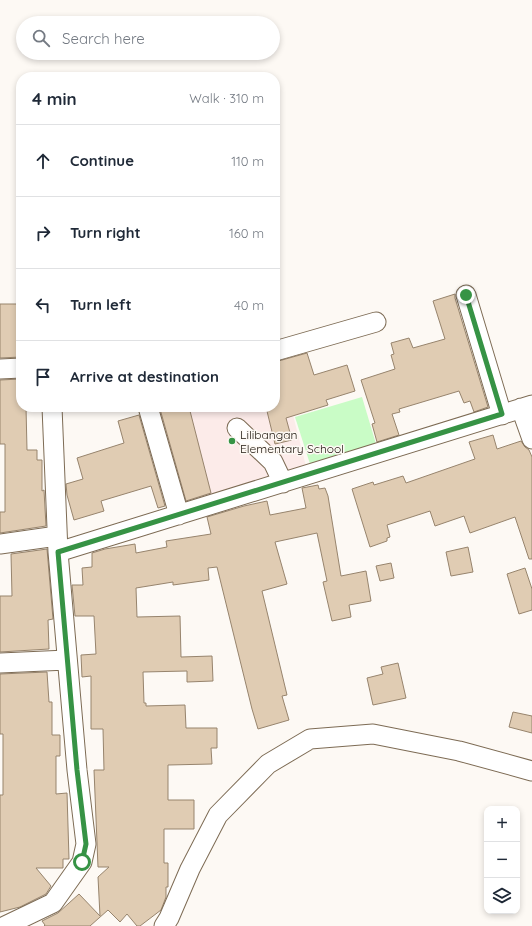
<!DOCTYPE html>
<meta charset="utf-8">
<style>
:root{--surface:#fff;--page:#f6f6f7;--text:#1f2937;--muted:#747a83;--line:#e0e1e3}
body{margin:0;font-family:Quicksand,sans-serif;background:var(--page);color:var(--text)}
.controls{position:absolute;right:12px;bottom:12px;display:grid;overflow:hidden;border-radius:8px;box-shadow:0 2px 6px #0003}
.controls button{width:36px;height:36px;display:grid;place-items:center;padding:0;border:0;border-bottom:1px solid var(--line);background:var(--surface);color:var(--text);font:20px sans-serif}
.stop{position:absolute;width:12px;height:12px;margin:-9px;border:3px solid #369345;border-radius:50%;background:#fff}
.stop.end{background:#369345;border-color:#fff;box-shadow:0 1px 4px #0008}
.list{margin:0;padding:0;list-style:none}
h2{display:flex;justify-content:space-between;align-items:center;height:52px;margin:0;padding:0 16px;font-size:17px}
h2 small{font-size:13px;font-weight:400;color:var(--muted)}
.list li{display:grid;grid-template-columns:26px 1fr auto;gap:12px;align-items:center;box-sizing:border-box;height:72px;padding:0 16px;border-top:1px solid var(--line)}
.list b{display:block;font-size:15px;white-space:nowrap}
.list em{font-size:13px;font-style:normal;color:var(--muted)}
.icon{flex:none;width:22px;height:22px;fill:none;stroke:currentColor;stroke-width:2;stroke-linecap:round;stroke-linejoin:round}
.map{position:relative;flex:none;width:532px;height:926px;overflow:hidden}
.search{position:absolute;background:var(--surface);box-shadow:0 2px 6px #0003;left:16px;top:16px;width:264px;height:44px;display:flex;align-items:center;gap:10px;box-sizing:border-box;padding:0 14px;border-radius:22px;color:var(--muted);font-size:15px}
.panel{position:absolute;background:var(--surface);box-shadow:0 2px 6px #0003;left:16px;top:72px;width:264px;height:340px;border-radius:16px}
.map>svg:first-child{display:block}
.education{fill:#fcebe9}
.green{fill:#c9fcc6}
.building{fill:#e0ccb3;stroke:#97846d}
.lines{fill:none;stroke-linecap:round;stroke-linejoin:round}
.minor-casing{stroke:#7d6b54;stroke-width:21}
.minor{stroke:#fff;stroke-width:19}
.route{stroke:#369345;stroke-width:5}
.poi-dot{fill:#369345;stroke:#fdf9f4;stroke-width:1.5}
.labels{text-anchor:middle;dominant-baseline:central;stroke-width:3;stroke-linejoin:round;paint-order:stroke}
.poi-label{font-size:12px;fill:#1c140b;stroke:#fdf9f4;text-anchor:start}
</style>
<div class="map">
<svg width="532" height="926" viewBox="0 0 532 926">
<rect width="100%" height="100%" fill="#fdf9f4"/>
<!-- education -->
<path class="education" d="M 275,359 L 293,415 L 306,466 L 182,509 L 156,407 L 275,407 Z"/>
<!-- green -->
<path class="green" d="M 362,397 L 376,444 L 310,464 L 295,417 Z"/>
<!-- building -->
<path class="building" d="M 455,294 L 455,298 L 488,407 L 474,412 L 470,401 L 464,403 L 459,391 L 399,409 L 400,412 L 392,414 L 399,435 L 377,442 L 372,424 L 375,423 L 361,380 L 395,369 L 391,355 L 394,354 L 391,343 L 409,338 L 413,348 L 445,339 L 433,301 Z
M 0,304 L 19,304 L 19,311 L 21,311 L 21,357 L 0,358 Z
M 307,353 L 314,375 L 347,365 L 355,391 L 326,400 L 328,405 L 286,418 L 292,440 L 275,444 L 266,407 L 275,407 L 275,362 Z
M 21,379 L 21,407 L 26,407 L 27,450 L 37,450 L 37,460 L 42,460 L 42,491 L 44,490 L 46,526 L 0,533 L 0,512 L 5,512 L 5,444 L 0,444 L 0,380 Z
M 166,407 L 189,407 L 211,493 L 186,501 L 160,409 Z
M 139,415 L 165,506 L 158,508 L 151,486 L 101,501 L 104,511 L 74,520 L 67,495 L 66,484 L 83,479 L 77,458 L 124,443 L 118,421 Z
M 493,435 L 497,449 L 521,441 L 525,447 L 529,450 L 532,457 L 532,559 L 529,559 L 515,517 L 470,533 L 464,516 L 435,526 L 430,511 L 387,525 L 390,537 L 387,538 L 387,541 L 370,547 L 352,489 L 373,482 L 374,485 L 403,476 L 406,483 L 472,460 L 475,459 L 469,442 Z
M 318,485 L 319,489 L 325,488 L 328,496 L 341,576 L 366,571 L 371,601 L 349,605 L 351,617 L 332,621 L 323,582 L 327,581 L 317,533 L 275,542 L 287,584 L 262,591 L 287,695 L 282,696 L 289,720 L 258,729 L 252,709 L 217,567 L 208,568 L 209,580 L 173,585 L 173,582 L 136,588 L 137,617 L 180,616 L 181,657 L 212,656 L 213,681 L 187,682 L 187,671 L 143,672 L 144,703 L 146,703 L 146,706 L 185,705 L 186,728 L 217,728 L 217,748 L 211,748 L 212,764 L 168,765 L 168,800 L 194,800 L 194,829 L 164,829 L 164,863 L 168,863 L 168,887 L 166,887 L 166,897 L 161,910 L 140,926 L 137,926 L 127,914 L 120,922 L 108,910 L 90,926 L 44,926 L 45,925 L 42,921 L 58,913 L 79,894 L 100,916 L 98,877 L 109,867 L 98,867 L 94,770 L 104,770 L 103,729 L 91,729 L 91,676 L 82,677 L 81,655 L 96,654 L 94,616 L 75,616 L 72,585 L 83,585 L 82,568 L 92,567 L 92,553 L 105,549 L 135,544 L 136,553 L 167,547 L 166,541 L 211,534 L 207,517 L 244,506 L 267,501 L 270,515 L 306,508 L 302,488 Z
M 468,547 L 473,572 L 451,576 L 446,552 Z
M 47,549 L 53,619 L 48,620 L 49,649 L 0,652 L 0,596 L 12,596 L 11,554 Z
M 391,563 L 394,578 L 380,581 L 376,566 Z
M 525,568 L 532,589 L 532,610 L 519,614 L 507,574 Z
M 398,663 L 406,698 L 373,705 L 367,678 L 383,674 L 381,667 Z
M 47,672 L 49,702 L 52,702 L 52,735 L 60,735 L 60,756 L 56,756 L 56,794 L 67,793 L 69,859 L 63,859 L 63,868 L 36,868 L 51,886 L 46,894 L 20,907 L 0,912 L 0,795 L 3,795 L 3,734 L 0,734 L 0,674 Z
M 513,712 L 532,716 L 532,733 L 509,727 Z"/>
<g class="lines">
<!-- minor casing -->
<g class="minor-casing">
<path id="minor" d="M 466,295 L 502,415
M 275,351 L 376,322
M 0,369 L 21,368
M 52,407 L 58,552
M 148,407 L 179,515
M 521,408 L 532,439
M 237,428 L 273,462 L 283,483
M 0,544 L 57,536
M 0,663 L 67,660
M 5,926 L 53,903 L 82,862 L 86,844 L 77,770 L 58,552 L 532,405
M 164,926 L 169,918 L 190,869 L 218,815 L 268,764 L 310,739 L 373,734 L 459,751 L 532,771"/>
</g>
<!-- minor -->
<use href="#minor" class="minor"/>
</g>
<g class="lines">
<!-- route -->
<path class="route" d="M 82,862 L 86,844 L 77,770 L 58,552 L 502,414 L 466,295"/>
</g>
<!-- markers -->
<circle class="poi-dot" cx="232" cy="441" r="4"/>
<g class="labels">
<!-- poi labels -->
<g class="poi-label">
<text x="240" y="434">Lilibangan<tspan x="240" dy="14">Elementary School</tspan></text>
</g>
</g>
</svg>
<div class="controls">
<button>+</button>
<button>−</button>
<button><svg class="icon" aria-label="layers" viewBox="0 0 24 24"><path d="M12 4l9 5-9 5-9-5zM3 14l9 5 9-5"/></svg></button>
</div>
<div class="stop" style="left:82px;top:862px"></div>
<div class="stop end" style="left:466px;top:295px"></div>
<div class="search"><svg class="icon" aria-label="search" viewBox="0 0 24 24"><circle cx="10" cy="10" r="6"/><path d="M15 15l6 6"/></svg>Search here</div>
<section class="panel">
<h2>4 min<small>Walk · 310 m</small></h2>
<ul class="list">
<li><svg class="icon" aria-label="ahead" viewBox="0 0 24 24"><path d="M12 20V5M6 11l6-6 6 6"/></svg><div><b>Continue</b></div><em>110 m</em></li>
<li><svg class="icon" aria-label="right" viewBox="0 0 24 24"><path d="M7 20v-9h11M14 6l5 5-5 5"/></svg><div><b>Turn right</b></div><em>160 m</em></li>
<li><svg class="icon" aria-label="left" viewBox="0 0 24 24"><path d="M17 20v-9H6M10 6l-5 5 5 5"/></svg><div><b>Turn left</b></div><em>40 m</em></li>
<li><svg class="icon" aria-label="arrive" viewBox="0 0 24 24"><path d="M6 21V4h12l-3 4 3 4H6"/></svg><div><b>Arrive at destination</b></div></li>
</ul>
</section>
</div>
